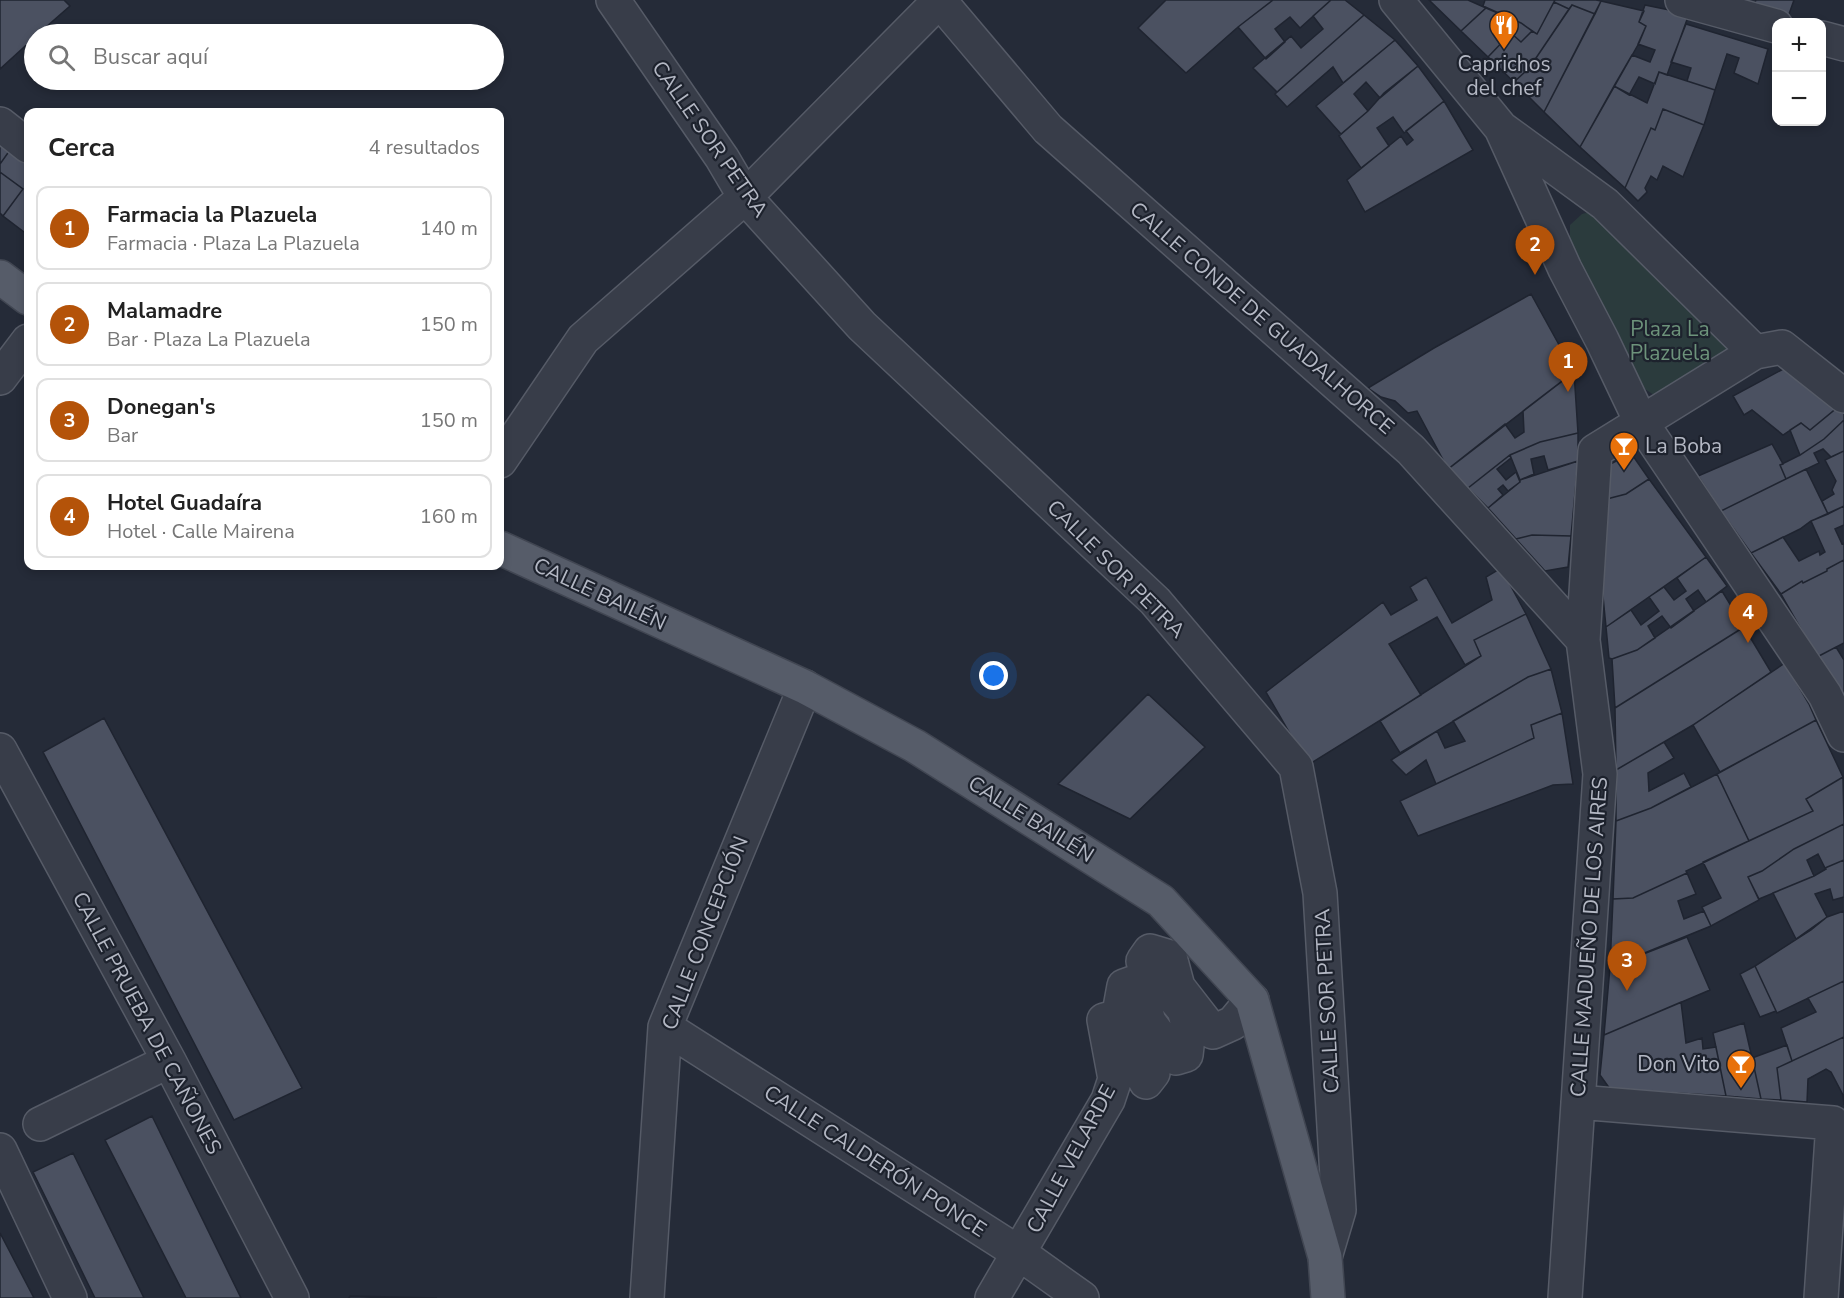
<!DOCTYPE html>
<html lang="es">
<meta charset="utf-8">
<style>
:root{--surface:#fff;--page:#f6f6f6;--text:#222;--muted:#767676;--line:#e0e0e0;--accent:#b45309}
body{margin:0;font-family:"Nunito Sans",sans-serif;background:var(--page);color:var(--text)}
.controls{position:absolute;right:18px;top:18px;display:grid;overflow:hidden;border-radius:12px;box-shadow:0 3px 9px #0003}
.controls button{width:54px;height:54px;display:grid;place-items:center;padding:0;border:0;border-bottom:2px solid var(--line);background:var(--surface);color:var(--text);font:30px sans-serif}
.you{position:absolute;left:994px;top:676px;width:21px;height:21px;margin:-15px;border:4px solid #fff;border-radius:50%;background:#1a73e8;box-shadow:0 0 0 9px #1a73e833}
.badge{display:grid;place-items:center;width:39px;height:39px;border-radius:50%;background:var(--accent);color:#fff;font-size:20px;font-weight:700}
.pin{position:absolute;translate:-50% -50px;filter:drop-shadow(0 2px 3px #0008)}
.pin::after{content:'';position:absolute;top:32px;width:21px;height:18px;background:inherit;clip-path:polygon(0 0,100% 0,50% 100%)}
.list{margin:0;padding:0;list-style:none}
h2{display:flex;justify-content:space-between;align-items:center;height:78px;margin:0;padding:0 24px;font-size:26px}
h2 small{font-size:20px;font-weight:400;color:var(--muted)}
.list li{display:grid;grid-template-columns:39px 1fr auto;gap:18px;align-items:center;box-sizing:border-box;height:84px;margin:0 12px 12px;padding:0 12px;border:2px solid var(--line);border-radius:12px}
.list b{display:block;font-size:22px;white-space:nowrap}
.list p{margin:0;font-size:20px;white-space:nowrap;color:var(--muted)}
.list em{font-size:20px;font-style:normal;color:var(--muted)}
.icon{flex:none;width:33px;height:33px;fill:none;stroke:currentColor;stroke-width:2;stroke-linecap:round;stroke-linejoin:round}
.map{position:relative;flex:none;width:1844px;height:1298px;overflow:hidden}
.search{position:absolute;background:var(--surface);box-shadow:0 3px 9px #0003;left:24px;top:24px;width:480px;height:66px;display:flex;align-items:center;gap:15px;box-sizing:border-box;padding:0 21px;border-radius:33px;color:var(--muted);font-size:22px}
.panel{position:absolute;background:var(--surface);box-shadow:0 3px 9px #0003;left:24px;top:108px;width:480px;height:462px;border-radius:12px}
.map>svg:first-child{display:block}
.green{fill:#2b3b3d}
.building{fill:#4b5161;stroke:#1f2430;stroke-width:1.5}
.lines{fill:none;stroke-linecap:round;stroke-linejoin:round}
.minor-casing{stroke:#565b67;stroke-width:36}
.major-casing{stroke:#414652;stroke-width:36}
.minor{stroke:#383d49;stroke-width:33}
.major{stroke:#565c69;stroke-width:33}
.labels{text-anchor:middle;dominant-baseline:central;stroke-width:4.5;stroke-linejoin:round;paint-order:stroke}
.poi-label{font-size:21px;fill:#b4b8c4;stroke:#1d222d}
.street-label{font-size:21px;fill:#b4b8c4;stroke:#1d222d}
.park-label{font-size:21px;fill:#6d937b;stroke:#1d222d}
</style>
<div class="map">
<svg width="1844" height="1298" viewBox="0 0 1844 1298">
<rect width="100%" height="100%" fill="#252b38"/>
<!-- green -->
<path class="green" d="M 1594,211 L 1731,340 L 1729,358 L 1657,397 L 1645,389 L 1570,244 L 1570,225 L 1582,214 Z"/>
<!-- building -->
<path class="building" d="M 0,0 L 64,0 L 70,6 L 38,34 L 34,34 L 34,38 L 0,69 Z
M 1166,0 L 1273,0 L 1238,27 L 1186,73 L 1138,28 Z
M 1273,0 L 1331,0 L 1300,28 L 1290,17 L 1275,29 L 1285,42 L 1266,59 L 1238,27 Z
M 1331,0 L 1345,0 L 1364,15 L 1277,92 L 1253,68 L 1291,36 L 1301,48 L 1323,29 L 1313,16 Z
M 1429,0 L 1468,0 L 1486,8 L 1461,31 Z
M 1485,0 L 1555,0 L 1537,34 L 1521,23 L 1483,6 Z
M 1555,0 L 1596,0 L 1601,1 L 1595,14 L 1572,5 L 1569,9 L 1554,2 Z
M 1756,0 L 1794,0 L 1788,17 L 1753,7 Z
M 1601,1 L 1644,11 L 1639,22 L 1646,26 L 1639,43 L 1580,147 L 1544,112 Z
M 1554,2 L 1569,9 L 1536,58 L 1538,60 L 1514,82 L 1488,57 L 1511,33 L 1521,42 L 1532,31 L 1537,34 Z
M 1572,5 L 1595,14 L 1544,112 L 1514,82 L 1538,60 L 1536,58 Z
M 1645,5 L 1689,14 L 1667,75 L 1659,72 L 1655,84 L 1639,77 L 1629,95 L 1614,86 L 1632,55 L 1650,62 L 1655,50 L 1638,44 L 1646,26 L 1639,22 Z
M 1486,8 L 1521,23 L 1532,31 L 1521,42 L 1511,33 L 1488,57 L 1461,31 Z
M 1364,15 L 1395,40 L 1343,83 L 1333,67 L 1287,107 L 1275,94 Z
M 1686,24 L 1768,49 L 1758,84 L 1734,73 L 1739,58 L 1727,54 L 1715,90 L 1687,81 L 1691,68 L 1671,62 Z
M 1395,40 L 1418,66 L 1380,98 L 1366,82 L 1354,94 L 1368,111 L 1341,134 L 1316,106 Z
M 1418,66 L 1444,101 L 1404,133 L 1393,117 L 1377,128 L 1389,146 L 1361,168 L 1339,136 L 1368,111 L 1384,93 Z
M 1659,72 L 1715,90 L 1704,125 L 1663,109 L 1655,130 L 1651,128 L 1625,188 L 1580,147 L 1614,86 L 1647,103 Z
M 1444,101 L 1473,150 L 1365,212 L 1347,180 L 1401,136 L 1407,145 L 1413,140 L 1406,131 Z
M 1663,109 L 1704,125 L 1683,177 L 1663,166 L 1657,180 L 1651,176 L 1645,188 L 1647,192 L 1638,201 L 1625,188 L 1651,128 L 1655,130 Z
M 0,142 L 10,150 L 0,164 Z
M 10,150 L 28,163 L 28,235 L 3,216 L 23,189 L 0,172 L 0,164 Z
M 0,172 L 23,189 L 3,216 L 0,213 Z
M 1531,294 L 1574,372 L 1448,469 L 1417,411 L 1408,413 L 1395,401 L 1381,397 L 1368,388 L 1434,348 Z
M 1787,367 L 1838,407 L 1810,430 L 1801,423 L 1783,435 L 1752,410 L 1744,415 L 1733,396 Z
M 1574,372 L 1578,433 L 1540,442 L 1510,455 L 1468,488 L 1448,469 L 1505,424 L 1515,438 L 1524,432 L 1523,411 Z
M 1838,407 L 1844,412 L 1844,420 L 1824,439 L 1800,455 L 1790,430 L 1801,423 L 1810,430 Z
M 1844,420 L 1844,451 L 1831,457 L 1823,449 L 1814,453 L 1819,463 L 1786,479 L 1780,465 L 1800,455 L 1824,439 Z
M 1578,433 L 1578,461 L 1548,470 L 1544,456 L 1531,459 L 1534,474 L 1520,480 L 1510,455 L 1540,442 Z
M 1772,444 L 1783,464 L 1780,465 L 1786,479 L 1721,511 L 1698,476 Z
M 1844,451 L 1844,506 L 1828,514 L 1822,501 L 1834,494 L 1832,490 L 1836,481 L 1825,460 Z
M 1631,453 L 1649,479 L 1626,494 L 1603,500 L 1605,467 Z
M 1510,455 L 1511,458 L 1497,469 L 1506,480 L 1516,472 L 1520,482 L 1508,491 L 1503,485 L 1498,489 L 1503,495 L 1488,508 L 1468,488 Z
M 1578,461 L 1571,536 L 1532,535 L 1516,539 L 1488,508 L 1520,482 L 1520,480 Z
M 1806,469 L 1828,514 L 1811,521 L 1800,529 L 1751,553 L 1721,511 Z
M 1649,479 L 1706,557 L 1606,627 L 1601,576 L 1603,500 L 1626,494 Z
M 1844,506 L 1844,525 L 1835,529 L 1842,544 L 1844,543 L 1844,560 L 1827,569 L 1827,571 L 1803,583 L 1802,581 L 1781,594 L 1751,553 L 1783,537 L 1799,561 L 1819,551 L 1820,555 L 1825,552 L 1811,521 Z
M 1532,535 L 1571,536 L 1568,567 L 1545,571 L 1516,539 Z
M 1706,557 L 1727,586 L 1706,602 L 1698,590 L 1686,599 L 1694,611 L 1671,628 L 1662,616 L 1648,626 L 1655,638 L 1637,650 L 1612,659 L 1609,658 L 1606,627 L 1631,610 L 1641,625 L 1659,611 L 1649,597 L 1664,587 L 1674,600 L 1686,591 L 1677,578 Z
M 1844,560 L 1844,643 L 1817,657 L 1781,594 L 1802,581 L 1803,583 L 1827,571 L 1827,569 Z
M 1501,568 L 1526,614 L 1474,640 L 1481,656 L 1465,665 L 1437,617 L 1389,644 L 1421,695 L 1308,765 L 1266,692 L 1383,602 L 1391,615 L 1417,600 L 1410,587 L 1426,577 L 1452,623 L 1492,600 L 1486,577 Z
M 1722,591 L 1744,627 L 1615,708 L 1612,659 L 1637,650 Z
M 1526,614 L 1551,669 L 1528,677 L 1400,753 L 1380,721 L 1481,656 L 1474,640 Z
M 1744,627 L 1771,672 L 1693,725 L 1616,770 L 1615,708 Z
M 1836,647 L 1844,660 L 1844,702 L 1817,657 Z
M 1785,663 L 1809,704 L 1816,720 L 1720,772 L 1693,725 Z
M 1551,669 L 1562,713 L 1531,725 L 1534,738 L 1436,784 L 1426,760 L 1406,775 L 1391,760 L 1437,731 L 1445,748 L 1465,741 L 1453,721 L 1528,677 Z
M 1148,694 L 1205,747 L 1130,819 L 1058,784 Z
M 1562,713 L 1573,784 L 1553,785 L 1418,836 L 1400,801 L 1534,738 L 1531,725 Z
M 104,718 L 302,1088 L 234,1120 L 43,752 Z
M 1816,720 L 1843,777 L 1806,799 L 1813,811 L 1749,841 L 1717,774 Z
M 1664,742 L 1674,758 L 1648,773 L 1649,791 L 1684,773 L 1691,787 L 1651,808 L 1616,821 L 1616,770 Z
M 1717,774 L 1749,841 L 1686,871 L 1687,873 L 1633,898 L 1613,899 L 1616,821 L 1651,808 Z
M 1843,777 L 1844,824 L 1794,849 L 1762,871 L 1748,877 L 1759,900 L 1711,926 L 1702,907 L 1721,898 L 1703,862 L 1813,811 L 1806,799 Z
M 1844,824 L 1844,860 L 1825,868 L 1818,854 L 1807,860 L 1814,876 L 1759,899 L 1748,877 L 1762,871 L 1794,849 Z
M 1844,860 L 1844,897 L 1833,900 L 1830,889 L 1815,894 L 1827,917 L 1796,939 L 1773,893 L 1814,876 L 1826,869 L 1825,868 Z
M 1687,873 L 1696,894 L 1678,901 L 1684,919 L 1704,911 L 1711,926 L 1610,967 L 1613,899 L 1633,898 Z
M 1844,911 L 1844,981 L 1777,1013 L 1755,966 L 1811,930 L 1827,917 Z
M 1687,937 L 1710,990 L 1604,1035 L 1610,967 Z
M 1755,966 L 1776,1011 L 1760,1017 L 1740,974 Z
M 1844,981 L 1844,1037 L 1792,1061 L 1781,1028 L 1816,1012 L 1808,998 Z
M 1681,1002 L 1686,1043 L 1702,1038 L 1703,1049 L 1716,1047 L 1726,1096 L 1610,1089 L 1600,1075 L 1604,1035 Z
M 1744,1023 L 1752,1058 L 1761,1099 L 1726,1096 L 1713,1033 Z
M 1844,1037 L 1844,1105 L 1843,1095 L 1831,1072 L 1826,1069 L 1808,1079 L 1807,1102 L 1781,1100 L 1777,1068 Z
M 1787,1045 L 1792,1061 L 1777,1068 L 1781,1100 L 1761,1099 L 1752,1058 Z
M 152,1116 L 241,1298 L 186,1298 L 105,1140 Z
M 73,1153 L 144,1298 L 95,1298 L 33,1172 Z
M 0,1233 L 34,1298 L 0,1298 Z
M 350,1296 L 437,1298 L 349,1298 Z"/>
<g class="lines">
<!-- minor casing -->
<g class="minor-casing">
<path id="minor" d="M 613,0 L 722,158 L 745,197 L 862,326 L 1155,601 L 1296,767 L 1320,893 L 1339,1210 L 1325,1257
M 939,0 L 1048,129 L 1411,450 L 1583,640
M 1396,0 L 1501,128
M 1682,0 L 1776,26
M 1822,38 L 1844,44
M 0,124 L 28,146
M 1755,352 L 1605,204 L 1501,128 L 1565,269 L 1602,340 L 1641,422 L 1825,695 L 1844,735
M 0,378 L 28,341
M 500,461 L 583,339 L 745,197 L 940,0
M 0,750 L 169,1061 L 292,1298
M 665,1027 L 1019,1253 L 1082,1298
M 1578,1102 L 1833,1123 L 1821,1298
M 40,1124 L 169,1061
M 0,1150 L 70,1298
M 647,1298 L 665,1027 L 805,687
M 992,1298 L 1108,1100 L 1115,1079 L 1104,1020 L 1111,1018 L 1146,1082 L 1153,1073 L 1152,1043 L 1120,1008 L 1124,986 L 1138,981 L 1149,1022 L 1176,1058 L 1186,1055 L 1189,1028 L 1184,1010 L 1143,961 L 1150,951 L 1170,957 L 1178,987 L 1213,1032 L 1233,1023 L 1252,1000
M 1565,1298 L 1600,774 L 1583,640 L 1595,451 L 1755,352 L 1782,347 L 1844,396"/>
</g>
<!-- major casing -->
<g class="major-casing">
<path id="major" d="M 0,277 L 28,298
M 500,548 L 805,687 L 915,746 L 1161,901 L 1252,1000 L 1325,1257 L 1328,1298"/>
</g>
<!-- minor -->
<use href="#minor" class="minor"/>
<!-- major -->
<use href="#major" class="major"/>
</g>
<!-- icons -->
<defs>
<g id="restaurant-pin" transform="scale(1.5)"><path d="M0 17L-7.5 6A9.5 9.5 0 1 1 7.5 6Z" fill="#e8710a" stroke="#1d222d"/><path d="M-5-6h1v4h1v-4h1v4h1v-4h1v5L-1.5 .5V6h-2V.5L-5-1ZM5-6V6H3V1.5H1.5Q1.5-4 5-6Z" fill="#fff"/></g>
<g id="bar-pin" transform="scale(1.5)"><path d="M0 17L-7.5 6A9.5 9.5 0 1 1 7.5 6Z" fill="#e8710a" stroke="#1d222d"/><path d="M-6-5H6L.8 .8V4.5H3.5V6h-7V4.5H-.8V.8Z" fill="#fff"/></g>
</defs>
<g fill-rule="evenodd">
<use href="#restaurant-pin" x="1504" y="25"/>
<use href="#bar-pin" x="1624" y="446"/>
<use href="#bar-pin" x="1741" y="1064"/>
</g>
<g class="labels">
<!-- poi labels -->
<g class="poi-label">
<text x="1504" y="64">Caprichos<tspan x="1504" dy="24">del chef</tspan></text>
<text x="1645" y="446" text-anchor="start">La Boba</text>
<text x="1720" y="1064" text-anchor="end">Don Vito</text>
</g>
<!-- street labels -->
<g class="street-label">
<text transform="translate(710 139) rotate(55)">CALLE SOR PETRA</text>
<text transform="translate(1262 318) rotate(41)">CALLE CONDE DE GUADALHORCE</text>
<text transform="translate(1116 569) rotate(45)">CALLE SOR PETRA</text>
<text transform="translate(600 594) rotate(25)">CALLE BAILÉN</text>
<text transform="translate(1031 819) rotate(32)">CALLE BAILÉN</text>
<text transform="translate(705 933) rotate(-69)">CALLE CONCEPCIÓN</text>
<text transform="translate(1589 937) rotate(-86)">CALLE MADUEÑO DE LOS AIRES</text>
<text transform="translate(1327 1001) rotate(-93)">CALLE SOR PETRA</text>
<text transform="translate(147 1023) rotate(62)">CALLE PRUEBA DE CAÑONES</text>
<text transform="translate(1071 1159) rotate(-62)">CALLE VELARDE</text>
<text transform="translate(875 1161) rotate(33)">CALLE CALDERÓN PONCE</text>
</g>
<!-- park labels -->
<g class="park-label">
<text x="1670" y="329">Plaza La<tspan x="1670" dy="24">Plazuela</tspan></text>
</g>
</g>
</svg>
<div class="controls">
<button>+</button>
<button>−</button>
</div>
<div class="you"></div>
<div class="pin badge" style="left:1568px;top:392px">1</div>
<div class="pin badge" style="left:1535px;top:275px">2</div>
<div class="pin badge" style="left:1627px;top:991px">3</div>
<div class="pin badge" style="left:1748px;top:643px">4</div>
<div class="search"><svg class="icon" aria-label="search" viewBox="0 0 24 24"><circle cx="10" cy="10" r="6"/><path d="M15 15l6 6"/></svg>Buscar aquí</div>
<section class="panel">
<h2>Cerca<small>4 resultados</small></h2>
<ul class="list">
<li><span class="badge">1</span><div><b>Farmacia la Plazuela</b><p>Farmacia · Plaza La Plazuela</p></div><em>140 m</em></li>
<li><span class="badge">2</span><div><b>Malamadre</b><p>Bar · Plaza La Plazuela</p></div><em>150 m</em></li>
<li><span class="badge">3</span><div><b>Donegan's</b><p>Bar</p></div><em>150 m</em></li>
<li><span class="badge">4</span><div><b>Hotel Guadaíra</b><p>Hotel · Calle Mairena</p></div><em>160 m</em></li>
</ul>
</section>
</div>
